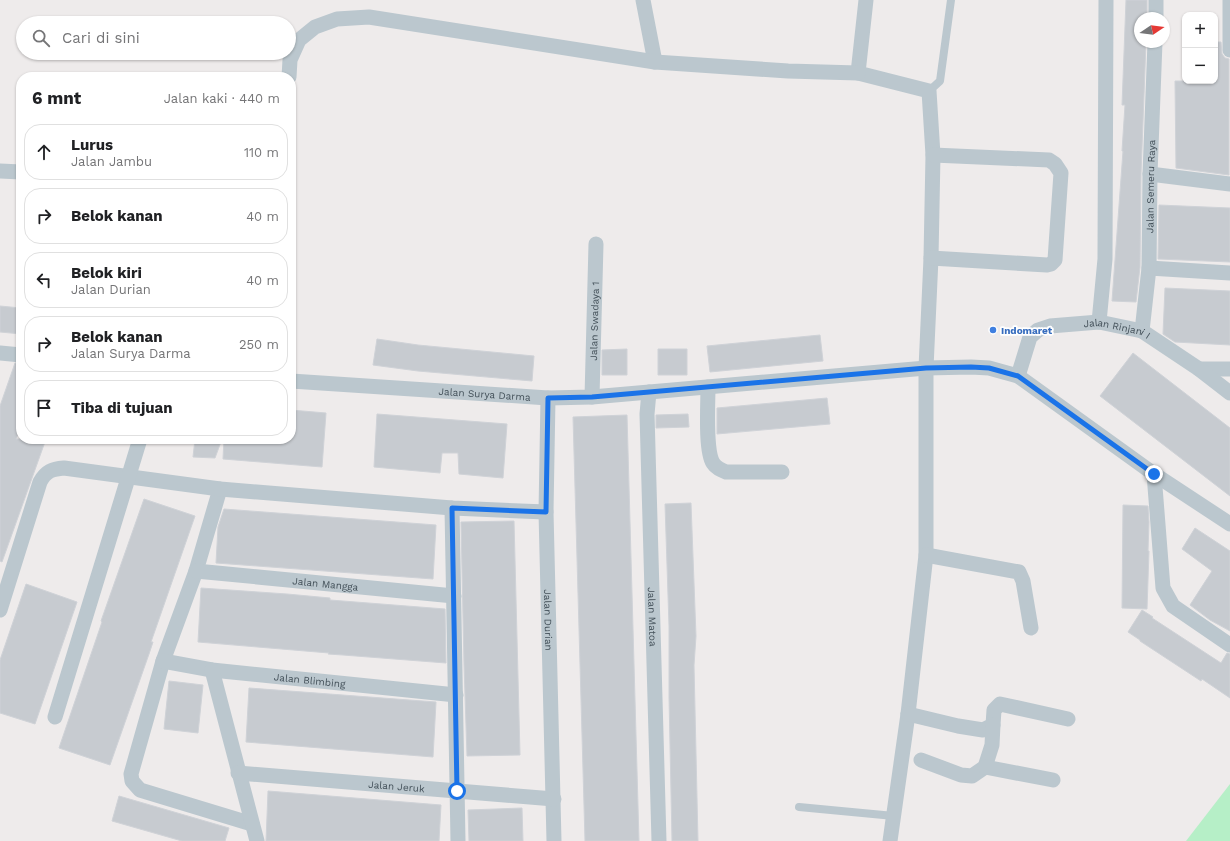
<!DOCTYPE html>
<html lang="id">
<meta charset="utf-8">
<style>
:root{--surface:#fff;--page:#f2f2f2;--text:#202124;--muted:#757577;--line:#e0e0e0}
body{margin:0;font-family:"Work Sans",sans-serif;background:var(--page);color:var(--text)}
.controls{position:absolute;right:12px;top:12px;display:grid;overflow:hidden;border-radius:8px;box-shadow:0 1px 3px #0004}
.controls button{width:36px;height:36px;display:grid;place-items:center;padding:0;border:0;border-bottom:1px solid var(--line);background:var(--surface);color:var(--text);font:20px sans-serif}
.compass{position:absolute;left:1134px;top:12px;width:36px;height:36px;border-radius:50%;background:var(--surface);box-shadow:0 1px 3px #0004;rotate:77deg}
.stop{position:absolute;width:12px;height:12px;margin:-9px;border:3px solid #1a73e8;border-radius:50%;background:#fff}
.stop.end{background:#1a73e8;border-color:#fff;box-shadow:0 1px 4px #0008}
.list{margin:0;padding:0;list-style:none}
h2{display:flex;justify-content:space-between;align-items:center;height:52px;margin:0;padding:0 16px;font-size:17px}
h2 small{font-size:13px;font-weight:400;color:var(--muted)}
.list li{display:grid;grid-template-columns:26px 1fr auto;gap:12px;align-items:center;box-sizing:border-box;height:56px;margin:0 8px 8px;padding:0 8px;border:1px solid var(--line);border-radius:16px}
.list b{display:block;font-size:15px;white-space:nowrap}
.list p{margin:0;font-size:13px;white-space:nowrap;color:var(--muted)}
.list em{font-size:13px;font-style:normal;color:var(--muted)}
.icon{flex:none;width:22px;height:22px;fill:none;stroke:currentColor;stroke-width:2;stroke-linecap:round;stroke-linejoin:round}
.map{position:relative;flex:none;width:1230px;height:841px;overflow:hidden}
.search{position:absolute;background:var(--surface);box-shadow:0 1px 3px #0004;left:16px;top:16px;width:280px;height:44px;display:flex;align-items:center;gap:10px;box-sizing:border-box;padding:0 14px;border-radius:22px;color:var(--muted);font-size:15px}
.panel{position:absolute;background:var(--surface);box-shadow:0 1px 3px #0004;left:16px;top:72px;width:280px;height:372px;border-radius:16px}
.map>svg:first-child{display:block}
.green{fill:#b6efc7}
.building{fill:#c7cbd0;stroke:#cfd2d7}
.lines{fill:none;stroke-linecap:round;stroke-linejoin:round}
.lane{stroke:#bbc7ce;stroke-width:8}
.street{stroke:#bbc7ce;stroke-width:15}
.route{stroke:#1a73e8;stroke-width:5}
.shop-dot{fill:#3f7fe0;stroke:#fff;stroke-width:1.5}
.labels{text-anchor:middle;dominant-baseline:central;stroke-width:3.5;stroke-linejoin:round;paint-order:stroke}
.street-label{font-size:10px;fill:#435059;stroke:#fff}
.shop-label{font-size:10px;font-weight:bold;fill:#366cbe;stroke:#fff;text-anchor:start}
</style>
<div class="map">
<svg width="1230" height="841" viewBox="0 0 1230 841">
<rect width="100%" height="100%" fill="#eeebeb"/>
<!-- green -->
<path class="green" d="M 1230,784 L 1230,841 L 1186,841 Z"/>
<!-- building -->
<path class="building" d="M 1126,0 L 1147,0 L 1147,16 L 1140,16 L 1140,42 L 1146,42 L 1141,174 L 1140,267 L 1136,302 L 1112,301 L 1123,151 L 1122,151 L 1125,105 L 1122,105 Z
M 1215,42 L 1221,42 L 1222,54 L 1225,58 L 1229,59 L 1229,175 L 1176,168 L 1175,81 L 1215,81 Z
M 1159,205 L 1230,208 L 1230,262 L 1158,259 Z
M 1165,288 L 1230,291 L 1230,345 L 1175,342 L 1163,334 Z
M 0,306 L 21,308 L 21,334 L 0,332 Z
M 820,335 L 823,361 L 710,372 L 707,346 Z
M 377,339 L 418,345 L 534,356 L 532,381 L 418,371 L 373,365 Z
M 627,349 L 627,375 L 602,375 L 602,350 Z
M 658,349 L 687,349 L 687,375 L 658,375 Z
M 1133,353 L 1230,428 L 1230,496 L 1100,396 Z
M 15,363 L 21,364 L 21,426 L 16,439 L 46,439 L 2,562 L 0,561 L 0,406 Z
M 827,398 L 830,424 L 717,434 L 717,408 Z
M 291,410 L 326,413 L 322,467 L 223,459 L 224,439 L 291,439 Z
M 377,414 L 507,424 L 503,478 L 459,474 L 458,453 L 442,453 L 440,473 L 374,467 Z
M 688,414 L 689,427 L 656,428 L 656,415 Z
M 627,415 L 639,841 L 585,841 L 573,417 Z
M 195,439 L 222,439 L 215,458 L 193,457 Z
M 144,499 L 195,516 L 151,642 L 153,642 L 149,654 L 110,765 L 59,748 L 102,622 L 101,621 Z
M 691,503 L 696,636 L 694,665 L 698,841 L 672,841 L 669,697 L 669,626 L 665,504 Z
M 1123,505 L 1148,506 L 1149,522 L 1148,551 L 1149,551 L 1147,609 L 1122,608 Z
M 224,509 L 436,525 L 433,579 L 216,563 L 218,527 Z
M 514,521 L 520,755 L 467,756 L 464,664 L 461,522 Z
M 1195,528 L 1230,551 L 1230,631 L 1210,620 L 1190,605 L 1212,571 L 1182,549 Z
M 26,584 L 77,602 L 35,724 L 0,713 L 0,660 Z
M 201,588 L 287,594 L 330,598 L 330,600 L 445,609 L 446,663 L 343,655 L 328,654 L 329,653 L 198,642 Z
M 1142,610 L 1153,617 L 1152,618 L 1221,663 L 1227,653 L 1230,654 L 1230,698 L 1202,679 L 1201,681 L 1140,641 L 1140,640 L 1128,632 Z
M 169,681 L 203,685 L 198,733 L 164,729 Z
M 249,688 L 436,702 L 433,757 L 246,742 Z
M 268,791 L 441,805 L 439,841 L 266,841 Z
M 119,796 L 229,828 L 225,841 L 182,841 L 112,821 Z
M 522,808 L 523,841 L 469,841 L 468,810 Z"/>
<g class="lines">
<!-- lane -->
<path class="lane" d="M 929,91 L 940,81 L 951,0
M 799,807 L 894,816"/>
<!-- street -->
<g class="street">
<path d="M 643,0 L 655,62"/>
<path d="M 866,0 L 858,73 L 929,91 L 933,155 L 931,258 L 926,368 L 926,555 L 908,714 L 890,841"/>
<path d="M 1230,0 L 1230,50"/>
<path d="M 1156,18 L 1156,0"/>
<path d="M 289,77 L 290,60 L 299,40 L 315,27 L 337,19 L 369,17 L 655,62 L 788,71 L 858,73"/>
<path d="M 0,171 L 21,172"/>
<path d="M 1150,174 L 1230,184"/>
<path d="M 931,258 L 1047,265 L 1051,264 L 1055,260 L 1061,173 L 1055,164 L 1049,160 L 933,155"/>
<path d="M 1149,268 L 1230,273"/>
<path d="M 1099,322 L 1105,259 L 1106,0"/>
<path id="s1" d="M 1142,331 L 1149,268 L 1150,174 L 1155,42"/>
<path d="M 0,353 L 21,355"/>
<path d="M 1199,369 L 1230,369"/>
<path id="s2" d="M 1018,376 L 1030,337 L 1038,330 L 1050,326 L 1099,322 L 1142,331 L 1199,369 L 1230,393"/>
<path id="s3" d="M 291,381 L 548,398 L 592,397 L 926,368 L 971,367 L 989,368 L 1018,376 L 1154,474 L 1230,524"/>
<path d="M 708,387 C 708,404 705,450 713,463 C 716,468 721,470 726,472 L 782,472"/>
<path id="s4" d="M 649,392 L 647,414 L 659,841"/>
<path id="s5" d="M 592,397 L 596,244"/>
<path id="s6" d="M 548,398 L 546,512 L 554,841"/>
<path d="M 1154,474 L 1163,588 L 1173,606 L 1230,645"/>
<path d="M 220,489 L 196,571 L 163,661 L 131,774 L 132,781 L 140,790 L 252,824"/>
<path d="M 452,508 L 458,841"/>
<path d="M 926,555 L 1019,572 L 1023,581 L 1031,628"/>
<path id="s7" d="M 196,571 L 454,596"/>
<path d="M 0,610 L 40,482 C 46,471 52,469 64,468 L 220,489 L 452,508 L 546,512"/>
<path id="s8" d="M 163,661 L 212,670 L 456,695"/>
<path d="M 212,670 L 257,841"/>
<path d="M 908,714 L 958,726 L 983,730 L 993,725 L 994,710 L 1000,704 L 1068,719"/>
<path d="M 55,717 L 140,439"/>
<path d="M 921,760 L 961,775 L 972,776 L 985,767 L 992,745 L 993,725"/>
<path d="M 985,767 L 1053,780"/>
<path id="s9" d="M 238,773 L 554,799"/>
</g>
</g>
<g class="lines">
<!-- route -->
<path class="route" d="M 457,791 L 452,508 L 546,512 L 548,398 L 592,397 L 926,368 L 971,367 L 989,368 L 1018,376 L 1154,474"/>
</g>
<!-- markers -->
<circle class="shop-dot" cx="993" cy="330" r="4"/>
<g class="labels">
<!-- street labels -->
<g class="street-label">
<text stroke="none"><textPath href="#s1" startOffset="145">Jalan Semeru Raya</textPath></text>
<text stroke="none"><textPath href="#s5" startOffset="76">Jalan Swadaya 1</textPath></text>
<text stroke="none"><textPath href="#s2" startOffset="132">Jalan Rinjani I</textPath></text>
<text stroke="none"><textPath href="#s3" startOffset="194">Jalan Surya Darma</textPath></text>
<text stroke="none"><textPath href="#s7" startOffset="130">Jalan Mangga</textPath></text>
<text stroke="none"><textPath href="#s4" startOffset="225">Jalan Matoa</textPath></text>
<text stroke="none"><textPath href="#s6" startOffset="222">Jalan Durian</textPath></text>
<text stroke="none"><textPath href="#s8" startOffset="148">Jalan Blimbing</textPath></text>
<text stroke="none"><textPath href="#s9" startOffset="159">Jalan Jeruk</textPath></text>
</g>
<!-- shop labels -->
<g class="shop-label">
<text x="1001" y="330">Indomaret</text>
</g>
</g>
</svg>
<div class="controls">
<button>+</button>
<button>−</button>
</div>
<svg class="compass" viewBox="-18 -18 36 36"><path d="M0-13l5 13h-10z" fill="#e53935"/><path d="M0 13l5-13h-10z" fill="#757577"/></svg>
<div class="stop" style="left:457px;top:791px"></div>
<div class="stop end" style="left:1154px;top:474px"></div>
<div class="search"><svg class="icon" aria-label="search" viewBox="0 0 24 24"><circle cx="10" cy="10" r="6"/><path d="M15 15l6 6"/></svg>Cari di sini</div>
<section class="panel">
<h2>6 mnt<small>Jalan kaki · 440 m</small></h2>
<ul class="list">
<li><svg class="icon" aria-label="ahead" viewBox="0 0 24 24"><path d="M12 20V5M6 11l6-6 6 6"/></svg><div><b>Lurus</b><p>Jalan Jambu</p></div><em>110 m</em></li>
<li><svg class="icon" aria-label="right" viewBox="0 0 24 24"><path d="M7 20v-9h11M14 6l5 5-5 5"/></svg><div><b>Belok kanan</b></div><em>40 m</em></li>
<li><svg class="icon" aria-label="left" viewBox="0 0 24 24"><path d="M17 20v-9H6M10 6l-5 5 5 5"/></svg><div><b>Belok kiri</b><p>Jalan Durian</p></div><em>40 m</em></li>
<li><svg class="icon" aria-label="right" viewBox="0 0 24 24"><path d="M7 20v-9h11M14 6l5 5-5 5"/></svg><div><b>Belok kanan</b><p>Jalan Surya Darma</p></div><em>250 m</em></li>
<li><svg class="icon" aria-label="arrive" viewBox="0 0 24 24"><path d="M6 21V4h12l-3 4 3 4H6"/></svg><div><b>Tiba di tujuan</b></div></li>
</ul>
</section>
</div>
